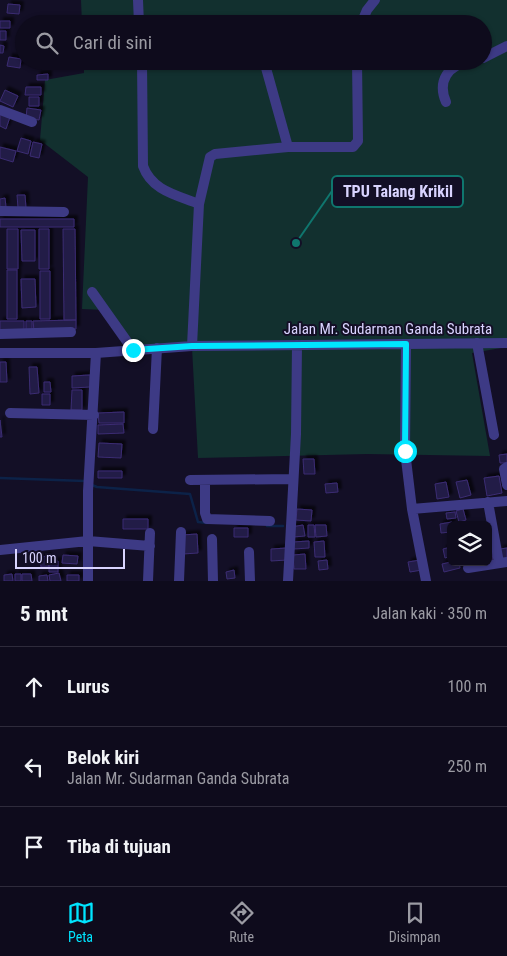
<!DOCTYPE html>
<html lang="id">
<meta charset="utf-8">
<style>
:root{--surface:#0e0b1c;--page:#171425;--text:#f1f3f6;--muted:#9b9ba3;--line:#2e2b3b;--accent:#00e5ff}
body{margin:0;font-family:"Roboto Condensed",sans-serif;background:var(--page);color:var(--text)}
.controls{position:absolute;right:15px;bottom:15px;display:grid;overflow:hidden;border-radius:8px;box-shadow:0 1px 4px #0004}
.controls button{width:45px;height:45px;display:grid;place-items:center;padding:0;border:0;border-bottom:1px solid var(--line);background:var(--surface);color:var(--text);font:25px sans-serif}
.scale{position:absolute;left:15px;bottom:12px;width:110px;box-sizing:border-box;padding-left:5px;border:2px solid #d9d4ff;border-top:0;font-size:14px;line-height:18px;white-space:nowrap;color:#d9d4ff;-webkit-text-stroke:4px #130f26;paint-order:stroke}
.stop{position:absolute;width:15px;height:15px;margin:-11px;border:4px solid #00e5ff;border-radius:50%;background:#fff}
.stop.end{background:#00e5ff;border-color:#fff;box-shadow:0 1px 5px #0008}
.list{margin:0;padding:0;list-style:none}
h2{display:flex;justify-content:space-between;align-items:center;height:65px;margin:0;padding:0 20px;font-size:21px}
h2 small{font-size:16px;font-weight:400;color:var(--muted)}
.list li{display:grid;grid-template-columns:32px 1fr auto;gap:15px;align-items:center;box-sizing:border-box;height:80px;padding:0 20px;border-top:1px solid var(--line)}
.list b{display:block;font-size:19px;white-space:nowrap}
.list p{margin:0;font-size:16px;white-space:nowrap;color:var(--muted)}
.list em{font-size:16px;font-style:normal;color:var(--muted)}
.icon{flex:none;width:28px;height:28px;fill:none;stroke:currentColor;stroke-width:2;stroke-linecap:round;stroke-linejoin:round}
.map{position:relative;flex:none;width:507px;height:581px;overflow:hidden}
.search{position:absolute;background:var(--surface);box-shadow:0 1px 4px #0004;left:15px;right:15px;top:15px;height:55px;display:flex;align-items:center;gap:12px;box-sizing:border-box;padding:0 18px;border-radius:28px;color:var(--muted);font-size:19px}
.sheet{height:305px;background:var(--surface)}
nav{display:flex;justify-content:space-around;align-items:center;box-sizing:border-box;height:70px;border-top:1px solid var(--line);background:var(--surface);font-size:14px;color:var(--muted)}
nav a{display:grid;justify-items:center;gap:2px}
nav .on{color:var(--accent)}
.map>svg:first-child{display:block}
.green{fill:#12302f}
.lines{fill:none;stroke-linecap:round;stroke-linejoin:round}
.stream{stroke:#0c2248;stroke-width:2.5}
.building{fill:#241b47;stroke:#3b2d73;filter:url(#shadow)}
.minor{stroke:#3d3a85;stroke-width:10}
.route{stroke:#00e5ff;stroke-width:6}
.labels{text-anchor:middle;dominant-baseline:central;stroke-width:4;stroke-linejoin:round;paint-order:stroke}
.street-label{font-size:15px;fill:#d9d4ff;stroke:#130f26}
.leader{fill:none;stroke:#0f766e;stroke-width:2}
.callout-dot{fill:#0f766e;stroke:#130f26;stroke-width:2}
.callout{fill:#130f26;stroke:#0f766e;stroke-width:2}
.callout-label{font-size:16px;text-anchor:middle;font-weight:bold;fill:#d9d4ff}
</style>
<div class="map">
<svg width="507" height="581" viewBox="0 0 507 581">
<defs>
<filter id="shadow"><feDropShadow dx="3.5" dy="-3.5" stdDeviation="1" flood-color="#0009"/></filter>
</defs>
<rect width="100%" height="100%" fill="#130f26"/>
<!-- green -->
<path class="green" d="M 81,0 L 507,0 L 507,347 L 472,353 L 490,456 L 367,454 L 198,458 L 192,348 L 134,346 L 105,310 L 82,309 L 88,177 L 40,140 L 45,80 L 84,73 L 84,61 L 483,61 L 483,24 L 82,24 Z"/>
<g class="lines">
<!-- stream -->
<path class="stream" d="M 0,478 L 85,481
M 92,485 L 97,487 L 190,494 L 198,522 L 207,523
M 267,526 L 283,526"/>
</g>
<!-- building -->
<path class="building" d="M 8,4 L 20,5 L 19,14 L 7,13 Z
M 0,21 L 10,21 L 10,28 L 0,28 Z
M 0,31 L 6,31 L 6,40 L 0,40 Z
M 0,45 L 4,46 L 3,53 L 0,53 Z
M 9,57 L 21,59 L 20,68 L 7,66 Z
M 48,74 L 48,80 L 37,80 L 37,75 Z
M 26,87 L 41,87 L 41,95 L 25,95 Z
M 5,90 L 18,96 L 13,107 L 0,101 Z
M 29,97 L 39,97 L 39,106 L 29,106 Z
M 27,108 L 41,110 L 39,120 L 26,118 Z
M 0,114 L 10,117 L 6,129 L 0,126 Z
M 21,138 L 31,141 L 28,154 L 17,151 Z
M 33,142 L 42,144 L 39,158 L 30,156 Z
M 0,147 L 16,151 L 13,162 L 0,158 Z
M 17,195 L 25,195 L 26,208 L 18,208 Z
M 5,198 L 6,207 L 0,207 L 0,199 Z
M 0,219 L 74,219 L 74,227 L 0,227 Z
M 7,229 L 18,229 L 18,269 L 7,269 Z
M 39,229 L 49,229 L 49,269 L 39,269 Z
M 63,229 L 75,229 L 76,320 L 64,320 Z
M 21,230 L 35,230 L 35,261 L 22,261 Z
M 7,270 L 17,270 L 17,319 L 7,319 Z
M 40,271 L 50,271 L 50,319 L 40,319 Z
M 21,279 L 35,279 L 36,307 L 22,308 Z
M 76,320 L 76,329 L 34,331 L 33,321 Z
M 0,321 L 24,321 L 24,330 L 0,330 Z
M 26,321 L 32,321 L 32,331 L 26,332 Z
M 0,362 L 6,362 L 7,382 L 0,382 Z
M 29,367 L 37,367 L 39,393 L 30,394 Z
M 90,375 L 90,387 L 72,388 L 72,376 Z
M 44,382 L 50,382 L 51,392 L 44,392 Z
M 72,390 L 82,390 L 82,410 L 71,410 Z
M 42,394 L 50,394 L 50,405 L 42,405 Z
M 124,412 L 124,423 L 99,423 L 98,413 Z
M 0,420 L 2,437 L 0,437 Z
M 123,424 L 124,433 L 98,434 L 98,425 Z
M 99,443 L 122,444 L 121,458 L 98,457 Z
M 507,454 L 507,463 L 500,463 L 499,455 Z
M 303,459 L 314,459 L 315,474 L 304,474 Z
M 98,471 L 122,471 L 122,478 L 98,478 Z
M 499,476 L 502,493 L 487,496 L 484,478 Z
M 467,480 L 471,495 L 460,498 L 456,482 Z
M 446,482 L 449,497 L 437,499 L 435,484 Z
M 337,483 L 338,492 L 326,493 L 325,484 Z
M 297,509 L 312,510 L 311,521 L 296,520 Z
M 463,509 L 466,520 L 459,522 L 456,511 Z
M 455,512 L 456,518 L 447,519 L 446,513 Z
M 123,519 L 148,519 L 148,529 L 123,529 Z
M 452,522 L 451,532 L 441,533 L 440,524 Z
M 303,525 L 305,536 L 293,537 L 291,527 Z
M 308,525 L 314,525 L 315,537 L 308,537 Z
M 315,525 L 326,525 L 327,536 L 316,537 Z
M 234,528 L 248,528 L 248,537 L 234,537 Z
M 197,534 L 198,553 L 183,554 L 182,535 Z
M 309,541 L 309,548 L 294,549 L 293,542 Z
M 324,541 L 325,557 L 315,557 L 314,542 Z
M 451,547 L 451,556 L 445,558 L 443,549 Z
M 287,548 L 287,560 L 271,561 L 271,549 Z
M 507,548 L 507,559 L 501,560 L 500,549 Z
M 492,551 L 493,562 L 488,562 L 488,552 Z
M 305,554 L 306,569 L 294,569 L 293,555 Z
M 63,555 L 78,556 L 77,564 L 62,563 Z
M 48,556 L 49,567 L 41,567 L 40,557 Z
M 327,560 L 328,569 L 319,570 L 318,561 Z
M 420,560 L 422,570 L 410,572 L 408,562 Z
M 49,561 L 58,561 L 58,572 L 49,572 Z
M 451,562 L 459,562 L 460,568 L 444,572 L 442,564 Z
M 234,570 L 235,578 L 227,579 L 226,572 Z
M 59,573 L 61,581 L 50,581 L 49,575 Z
M 12,574 L 13,581 L 4,581 L 4,575 Z
M 15,574 L 21,574 L 21,581 L 15,581 Z
M 22,574 L 31,574 L 32,581 L 22,581 Z
M 47,575 L 48,581 L 39,581 L 39,576 Z
M 67,575 L 79,575 L 79,581 L 67,581 Z"/>
<g class="lines">
<!-- minor -->
<path class="minor" d="M 138,0 L 139,24
M 361,24 L 367,10 L 375,0
M 483,58 L 507,46
M 142,61 L 143,166 C 152,191 177,195 199,204
M 266,61 L 266,68 L 288,147
M 446,102 C 437,81 448,65 470,61
M 0,110 L 32,122
M 0,211 L 64,212
M 92,292 L 133,350
M 0,334 L 71,332
M 477,343 L 494,435
M 406,344 L 405,451 L 412,509 L 426,581
M 192,346 L 199,204 L 210,157 L 215,154 L 288,147 L 353,147 L 358,141 L 357,61
M 0,353 L 96,353 L 192,346 L 507,343
M 10,413 L 94,415
M 153,429 L 157,348
M 507,467 L 504,469 L 507,485
M 190,480 L 293,479
M 205,480 L 205,513 L 207,519 L 270,521
M 488,502 L 499,563
M 412,509 L 507,501
M 212,539 L 213,581
M 0,550 L 88,541 L 150,546
M 249,552 L 250,581
M 468,568 L 507,562
M 88,581 L 88,491 L 96,353
M 148,581 L 150,533
M 179,581 L 181,532
M 288,581 L 296,434 L 297,345"/>
</g>
<g class="lines">
<!-- route -->
<path class="route" d="M 133,350 L 192,346 L 406,344 L 405,451"/>
</g>
<g class="labels">
<!-- street labels -->
<g class="street-label">
<text x="388" y="329">Jalan Mr. Sudarman Ganda Subrata</text>
</g>
</g>
<!-- callouts -->
<path class="leader" d="M296 243L332 191"/>
<circle class="callout-dot" cx="296" cy="243" r="5"/>
<rect class="callout" x="332" y="176" width="131" height="31" rx="5"/>
<g class="callout-label">
<text x="398" y="197">TPU Talang Krikil</text>
</g>
</svg>
<div class="controls">
<button><svg class="icon" aria-label="layers" viewBox="0 0 24 24"><path d="M12 4l9 5-9 5-9-5zM3 14l9 5 9-5"/></svg></button>
</div>
<div class="scale">100 m</div>
<div class="stop" style="left:405px;top:451px"></div>
<div class="stop end" style="left:133px;top:350px"></div>
<div class="search"><svg class="icon" aria-label="search" viewBox="0 0 24 24"><circle cx="10" cy="10" r="6"/><path d="M15 15l6 6"/></svg>Cari di sini</div>
</div>
<section class="sheet">
<h2>5 mnt<small>Jalan kaki · 350 m</small></h2>
<ul class="list">
<li><svg class="icon" aria-label="ahead" viewBox="0 0 24 24"><path d="M12 20V5M6 11l6-6 6 6"/></svg><div><b>Lurus</b></div><em>100 m</em></li>
<li><svg class="icon" aria-label="left" viewBox="0 0 24 24"><path d="M17 20v-9H6M10 6l-5 5 5 5"/></svg><div><b>Belok kiri</b><p>Jalan Mr. Sudarman Ganda Subrata</p></div><em>250 m</em></li>
<li><svg class="icon" aria-label="arrive" viewBox="0 0 24 24"><path d="M6 21V4h12l-3 4 3 4H6"/></svg><div><b>Tiba di tujuan</b></div></li>
</ul>
</section>
<nav>
<a class="on"><svg class="icon" aria-label="map" viewBox="0 0 24 24"><path d="M3 6l6-2 6 2 6-2v14l-6 2-6-2-6 2zM9 4v14M15 6v14"/></svg>Peta</a>
<a><svg class="icon" aria-label="directions" viewBox="0 0 24 24"><path d="M12 3l9 9-9 9-9-9zM9 14v-3h6M13 9l2 2-2 2"/></svg>Rute</a>
<a><svg class="icon" aria-label="saved" viewBox="0 0 24 24"><path d="M7 4h10v16l-5-4-5 4z"/></svg>Disimpan</a>
</nav>
